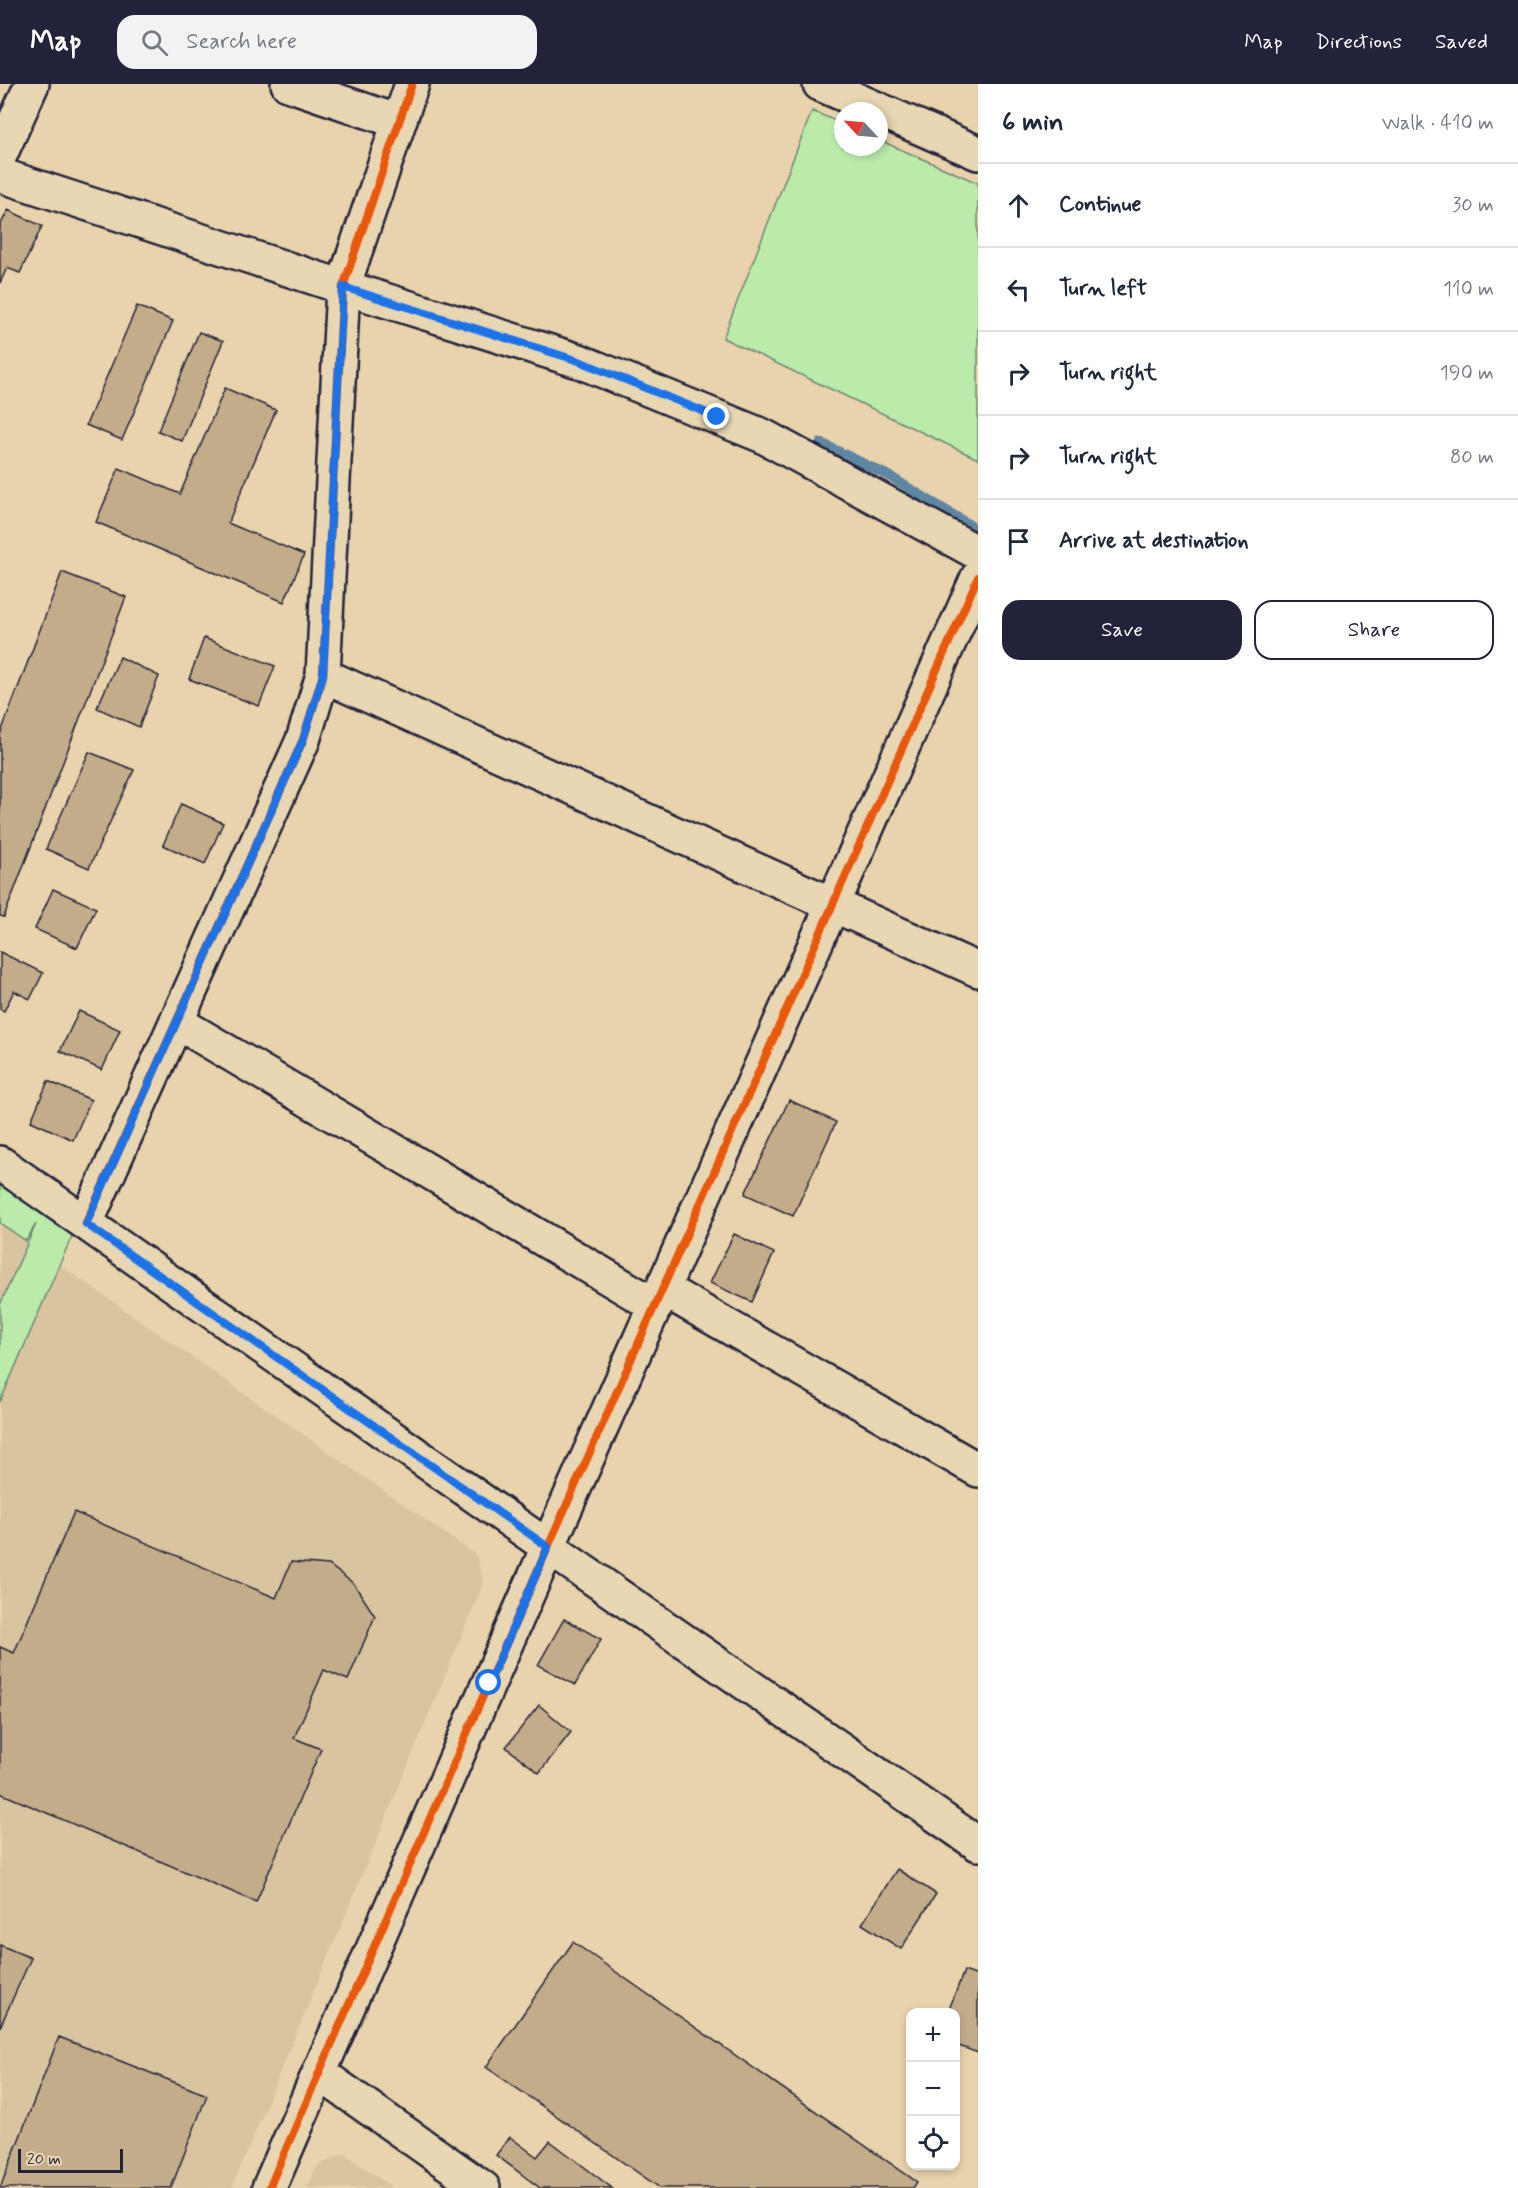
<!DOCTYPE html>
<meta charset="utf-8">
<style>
:root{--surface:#fff;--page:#f2f2f3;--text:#1f2937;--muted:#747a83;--line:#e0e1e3;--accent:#22223b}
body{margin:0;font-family:Mynerve,sans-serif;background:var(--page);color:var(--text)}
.controls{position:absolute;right:18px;bottom:18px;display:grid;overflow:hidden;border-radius:12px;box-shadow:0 3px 9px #0003}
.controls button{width:54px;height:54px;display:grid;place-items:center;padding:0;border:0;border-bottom:2px solid var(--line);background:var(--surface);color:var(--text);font:30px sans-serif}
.compass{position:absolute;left:834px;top:18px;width:54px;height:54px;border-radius:50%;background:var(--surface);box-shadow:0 3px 9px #0003;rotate:296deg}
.scale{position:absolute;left:18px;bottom:15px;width:105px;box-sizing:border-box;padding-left:6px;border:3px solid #22223b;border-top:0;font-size:16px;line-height:21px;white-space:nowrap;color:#22223b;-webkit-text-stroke:4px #e9d7b4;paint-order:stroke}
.stop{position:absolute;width:18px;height:18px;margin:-14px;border:4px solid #1a73e8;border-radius:50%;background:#fff}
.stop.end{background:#1a73e8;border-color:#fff;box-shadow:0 2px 6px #0008}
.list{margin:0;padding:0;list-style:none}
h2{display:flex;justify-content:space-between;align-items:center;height:78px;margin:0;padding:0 24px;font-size:26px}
h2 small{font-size:20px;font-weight:400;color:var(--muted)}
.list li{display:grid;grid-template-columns:39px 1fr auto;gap:18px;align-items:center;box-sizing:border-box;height:84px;padding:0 24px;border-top:2px solid var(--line)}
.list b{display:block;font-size:22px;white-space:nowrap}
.list em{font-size:20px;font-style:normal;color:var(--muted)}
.actions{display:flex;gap:12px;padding:18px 24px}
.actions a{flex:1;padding:14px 0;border:2px solid var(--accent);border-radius:18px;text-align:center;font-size:21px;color:var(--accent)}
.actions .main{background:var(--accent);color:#fff}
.icon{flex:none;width:33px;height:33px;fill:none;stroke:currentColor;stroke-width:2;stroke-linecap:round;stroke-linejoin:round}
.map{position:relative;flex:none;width:978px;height:2104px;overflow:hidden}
header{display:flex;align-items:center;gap:36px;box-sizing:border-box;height:84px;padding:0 30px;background:var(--accent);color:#fff}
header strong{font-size:28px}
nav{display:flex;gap:33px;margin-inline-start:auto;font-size:21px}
.search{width:420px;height:54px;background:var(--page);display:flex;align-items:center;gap:15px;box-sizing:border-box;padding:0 21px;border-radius:18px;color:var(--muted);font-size:22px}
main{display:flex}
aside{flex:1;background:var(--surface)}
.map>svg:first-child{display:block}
.built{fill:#d9c4a0}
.green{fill:#baebab;stroke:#6e8673;stroke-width:1.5}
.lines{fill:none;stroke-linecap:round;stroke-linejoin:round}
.stream{stroke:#5e86a2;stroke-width:10}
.building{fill:#c3ac8a;stroke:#22223b;stroke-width:1.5}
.minor-casing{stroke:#22223b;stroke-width:38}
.minor{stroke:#e9d7b4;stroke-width:33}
.cycleway-casing{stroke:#e9d7b4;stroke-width:11}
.cycleway{stroke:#e8590c;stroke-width:8}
.route{stroke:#1a73e8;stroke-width:8}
</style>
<header>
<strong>Map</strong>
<div class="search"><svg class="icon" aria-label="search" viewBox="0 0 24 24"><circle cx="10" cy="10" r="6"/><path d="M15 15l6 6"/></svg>Search here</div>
<nav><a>Map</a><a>Directions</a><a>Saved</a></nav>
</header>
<main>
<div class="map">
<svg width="978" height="2104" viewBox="0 0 978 2104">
<rect width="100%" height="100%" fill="#e8d3ac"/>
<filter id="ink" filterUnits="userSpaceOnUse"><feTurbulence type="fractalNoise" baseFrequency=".0167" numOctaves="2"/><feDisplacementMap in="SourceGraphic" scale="12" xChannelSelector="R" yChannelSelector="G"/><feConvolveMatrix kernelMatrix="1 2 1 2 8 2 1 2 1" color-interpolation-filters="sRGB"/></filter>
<g filter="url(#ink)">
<!-- built -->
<path class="built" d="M 0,1139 L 476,1471 L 484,1498 L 232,2104 L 0,2104 Z
M 344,2069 L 393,2104 L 307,2104 L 317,2082 Z"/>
<!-- green -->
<path class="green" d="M 812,27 L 843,40 L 843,63 L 879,63 L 879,56 L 978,99 L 978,375 L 723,254 Z
M 0,1096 L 41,1129 L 74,1147 L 0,1318 L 0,1221 L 36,1140 L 26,1157 L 0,1139 Z"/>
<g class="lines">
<!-- stream -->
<path class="stream" d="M 821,359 L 889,392 L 978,446"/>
</g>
<!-- building -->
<path class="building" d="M 8,126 L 42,142 L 20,189 L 7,184 L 0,199 L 0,142 Z
M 137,222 L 173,237 L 122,356 L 86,341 Z
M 199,248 L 223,257 L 182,357 L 158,347 Z
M 225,304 L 276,326 L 228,439 L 304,471 L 284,518 L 96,438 L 119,384 L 180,410 Z
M 62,488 L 126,513 L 4,833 L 0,832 L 0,651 Z
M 204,554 L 275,582 L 259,622 L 189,595 Z
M 120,573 L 159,592 L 139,643 L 97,624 Z
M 89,668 L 134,686 L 89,784 L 46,765 Z
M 181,720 L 223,739 L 205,780 L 163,761 Z
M 53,805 L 96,824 L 77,864 L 35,845 Z
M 0,868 L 43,889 L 30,915 L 14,907 L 4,927 L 0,925 Z
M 79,927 L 120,946 L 102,986 L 60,967 Z
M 48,997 L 91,1016 L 73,1056 L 31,1037 Z
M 789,1016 L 836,1038 L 793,1132 L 745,1110 Z
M 734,1150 L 774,1169 L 752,1218 L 710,1199 Z
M 74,1428 L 276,1514 L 291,1478 L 329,1481 L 354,1500 L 375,1532 L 348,1596 L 324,1586 L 294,1654 L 321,1665 L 256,1818 L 0,1709 L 0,1563 L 14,1569 Z
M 564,1535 L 601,1555 L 575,1601 L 538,1581 Z
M 539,1621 L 571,1648 L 539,1689 L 506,1663 Z
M 897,1785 L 936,1810 L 901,1865 L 862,1840 Z
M 573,1858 L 917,2098 L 913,2104 L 660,2104 L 486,1983 Z
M 0,1861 L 31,1874 L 0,1943 Z
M 964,1887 L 978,1892 L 978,1969 L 956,1961 L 956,1928 L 948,1928 Z
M 59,1953 L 207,2011 L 171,2104 L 0,2104 Z
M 510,2053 L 537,2073 L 550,2057 L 612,2104 L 540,2104 L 496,2071 Z"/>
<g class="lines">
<!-- minor casing -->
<g class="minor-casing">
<path id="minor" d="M 288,0 L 399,38
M 820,0 L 978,69
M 0,71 L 32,0
M 0,91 L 343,203 L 579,277 L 763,352 L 978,469
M 323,591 L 978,886
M 177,938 L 656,1222
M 0,1079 L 548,1463 L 978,1760
M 86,1139 L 303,656 L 323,591 L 343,203 L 412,0
M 663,1205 L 978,1386
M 319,1989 L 483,2104
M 269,2104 L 548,1463 L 978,493"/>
</g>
<!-- minor -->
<use href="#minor" class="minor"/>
<!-- cycleway casing -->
<g class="cycleway-casing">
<path id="cycleway" d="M 86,1139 L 303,656 L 323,591 L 343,203 L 412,0
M 269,2104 L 548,1463 L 978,493"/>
</g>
<!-- cycleway -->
<use href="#cycleway" class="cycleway"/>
</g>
</g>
<g class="lines" filter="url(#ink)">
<!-- route -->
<path class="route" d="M 489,1599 L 548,1463 L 86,1140 L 303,656 L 323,591 L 343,203 L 579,277 L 717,333"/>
</g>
</svg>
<div class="controls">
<button>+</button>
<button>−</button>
<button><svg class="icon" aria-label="locate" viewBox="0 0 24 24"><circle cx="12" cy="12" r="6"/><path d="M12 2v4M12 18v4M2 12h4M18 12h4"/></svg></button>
</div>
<svg class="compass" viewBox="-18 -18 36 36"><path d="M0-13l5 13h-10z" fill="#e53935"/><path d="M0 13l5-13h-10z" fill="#747a83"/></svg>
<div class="scale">20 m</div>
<div class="stop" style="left:489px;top:1599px"></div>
<div class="stop end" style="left:717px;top:333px"></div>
</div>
<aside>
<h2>6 min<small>Walk · 410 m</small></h2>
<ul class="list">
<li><svg class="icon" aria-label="ahead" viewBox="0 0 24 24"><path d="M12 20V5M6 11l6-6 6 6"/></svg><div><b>Continue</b></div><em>30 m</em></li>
<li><svg class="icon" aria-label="left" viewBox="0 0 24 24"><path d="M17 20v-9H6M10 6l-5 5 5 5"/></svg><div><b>Turn left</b></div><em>110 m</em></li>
<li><svg class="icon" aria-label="right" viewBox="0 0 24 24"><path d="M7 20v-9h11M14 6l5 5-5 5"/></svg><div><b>Turn right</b></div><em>190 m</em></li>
<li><svg class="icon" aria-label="right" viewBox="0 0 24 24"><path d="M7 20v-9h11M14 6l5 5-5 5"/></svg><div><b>Turn right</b></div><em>80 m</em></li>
<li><svg class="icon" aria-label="arrive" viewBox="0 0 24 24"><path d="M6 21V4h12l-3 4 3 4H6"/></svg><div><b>Arrive at destination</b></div></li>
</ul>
<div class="actions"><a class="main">Save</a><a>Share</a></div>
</aside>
</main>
